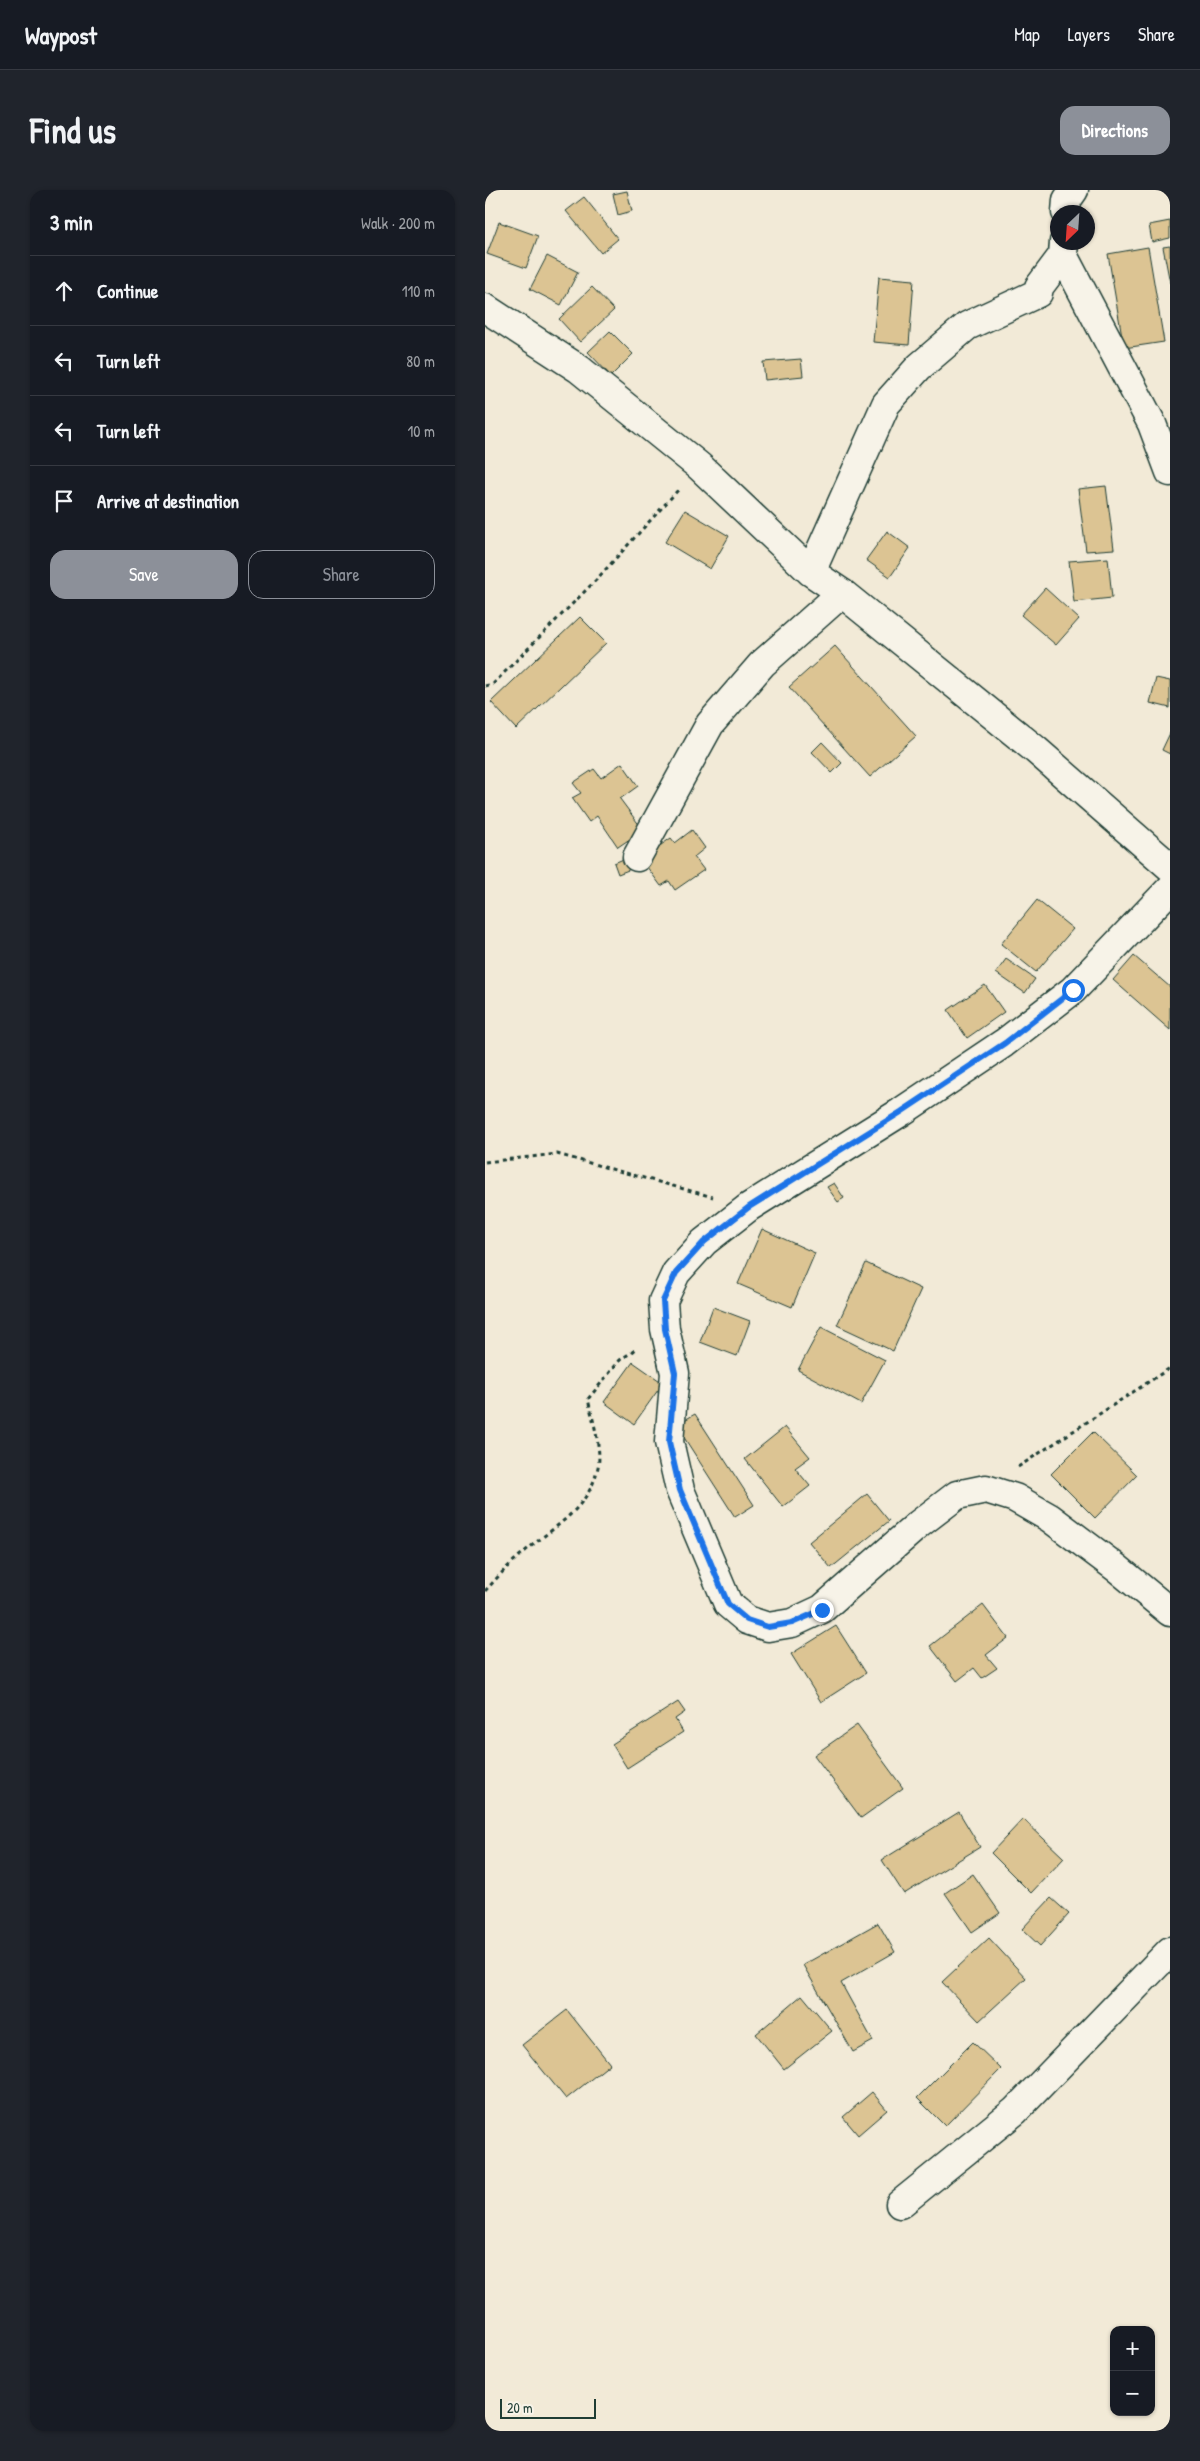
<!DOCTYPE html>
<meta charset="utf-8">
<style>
:root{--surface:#171b24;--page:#20242c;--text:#f1f3f6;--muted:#9ea1a6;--line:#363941;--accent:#8c9099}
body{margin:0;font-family:"Patrick Hand",sans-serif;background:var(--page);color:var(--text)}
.controls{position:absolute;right:15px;bottom:15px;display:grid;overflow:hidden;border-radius:10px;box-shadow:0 1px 4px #0004}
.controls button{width:45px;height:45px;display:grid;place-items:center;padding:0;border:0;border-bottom:1px solid var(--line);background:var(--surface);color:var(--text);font:25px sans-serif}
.compass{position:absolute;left:565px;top:15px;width:45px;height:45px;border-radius:50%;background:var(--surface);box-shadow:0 1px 4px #0004;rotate:205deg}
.scale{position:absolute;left:15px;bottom:12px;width:96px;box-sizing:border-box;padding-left:5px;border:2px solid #1f3d34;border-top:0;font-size:14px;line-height:18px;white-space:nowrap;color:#1f3d34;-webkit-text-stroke:4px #f7f3e8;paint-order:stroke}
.stop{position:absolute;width:15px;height:15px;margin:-11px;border:4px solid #1a73e8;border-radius:50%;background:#fff}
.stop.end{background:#1a73e8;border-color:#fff;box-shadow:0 1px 5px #0008}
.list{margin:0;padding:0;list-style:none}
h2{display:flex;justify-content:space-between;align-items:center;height:65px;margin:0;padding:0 20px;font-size:21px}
h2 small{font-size:16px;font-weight:400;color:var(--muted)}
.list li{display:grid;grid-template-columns:32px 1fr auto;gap:15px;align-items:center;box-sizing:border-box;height:70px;padding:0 20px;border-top:1px solid var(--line)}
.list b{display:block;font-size:19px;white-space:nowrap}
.list em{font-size:16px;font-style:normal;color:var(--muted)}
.actions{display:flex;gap:10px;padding:15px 20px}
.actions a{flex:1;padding:11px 0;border:1px solid var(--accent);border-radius:15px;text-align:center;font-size:18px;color:var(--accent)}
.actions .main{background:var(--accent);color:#fff}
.icon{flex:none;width:28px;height:28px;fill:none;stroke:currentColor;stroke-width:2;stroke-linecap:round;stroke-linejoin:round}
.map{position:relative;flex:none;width:685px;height:2241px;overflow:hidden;border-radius:15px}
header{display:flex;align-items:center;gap:30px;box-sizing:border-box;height:70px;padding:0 25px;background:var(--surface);border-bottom:1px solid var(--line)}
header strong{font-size:24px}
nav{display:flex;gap:28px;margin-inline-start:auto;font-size:18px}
.intro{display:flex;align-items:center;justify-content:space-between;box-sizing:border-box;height:120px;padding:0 30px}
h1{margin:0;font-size:35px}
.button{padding:12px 22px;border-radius:15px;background:var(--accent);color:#fff;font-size:18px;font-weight:700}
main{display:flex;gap:30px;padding:0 30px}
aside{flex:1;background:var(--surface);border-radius:15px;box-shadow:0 1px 4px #0004}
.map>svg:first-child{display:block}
.building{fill:#dcc493;stroke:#1f3d34}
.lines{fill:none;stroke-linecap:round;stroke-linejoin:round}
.minor-casing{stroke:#1f3d34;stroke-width:31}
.path{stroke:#1f3d34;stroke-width:3;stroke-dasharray:4 4;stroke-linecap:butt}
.minor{stroke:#f7f3e8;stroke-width:28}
.route{stroke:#1a73e8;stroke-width:6}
</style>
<header>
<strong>Waypost</strong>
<nav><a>Map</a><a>Layers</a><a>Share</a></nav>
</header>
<div class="intro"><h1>Find us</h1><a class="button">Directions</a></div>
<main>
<aside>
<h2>3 min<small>Walk · 200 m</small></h2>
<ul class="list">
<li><svg class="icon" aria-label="ahead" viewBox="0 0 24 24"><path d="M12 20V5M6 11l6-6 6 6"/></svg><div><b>Continue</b></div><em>110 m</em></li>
<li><svg class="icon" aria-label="left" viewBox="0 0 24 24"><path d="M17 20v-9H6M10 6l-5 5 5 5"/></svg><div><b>Turn left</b></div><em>80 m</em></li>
<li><svg class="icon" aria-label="left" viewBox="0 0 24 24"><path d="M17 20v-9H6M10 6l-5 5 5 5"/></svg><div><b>Turn left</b></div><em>10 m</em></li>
<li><svg class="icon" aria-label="arrive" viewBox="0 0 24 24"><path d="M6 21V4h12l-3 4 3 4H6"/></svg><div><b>Arrive at destination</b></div></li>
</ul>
<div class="actions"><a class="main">Save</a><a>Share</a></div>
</aside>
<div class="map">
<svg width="685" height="2241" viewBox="0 0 685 2241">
<rect width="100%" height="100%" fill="#f2ead7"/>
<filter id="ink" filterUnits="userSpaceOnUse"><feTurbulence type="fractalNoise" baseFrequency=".02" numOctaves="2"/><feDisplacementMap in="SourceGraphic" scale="10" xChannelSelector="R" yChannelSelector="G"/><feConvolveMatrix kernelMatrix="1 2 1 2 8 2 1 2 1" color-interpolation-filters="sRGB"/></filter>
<g filter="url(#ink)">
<!-- building -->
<path class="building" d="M 142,1 L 147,21 L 133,25 L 128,4 Z
M 99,7 L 133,49 L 116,63 L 81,21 Z
M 685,31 L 685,48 L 667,52 L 664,35 Z
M 14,32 L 53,46 L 41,78 L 2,64 Z
M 685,56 L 685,93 L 678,57 Z
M 663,57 L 679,152 L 639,158 L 623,64 Z
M 62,66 L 93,82 L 76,115 L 45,99 Z
M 394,87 L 429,90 L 424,155 L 388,152 Z
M 107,97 L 129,120 L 95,152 L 74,129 Z
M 125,141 L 148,164 L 126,186 L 103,162 Z
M 316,169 L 318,186 L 280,190 L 278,172 Z
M 621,296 L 629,359 L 601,361 L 593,299 Z
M 200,320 L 244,346 L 225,379 L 180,352 Z
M 402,341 L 425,358 L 405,387 L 381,370 Z
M 623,368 L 627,408 L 589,412 L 584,371 Z
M 560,398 L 594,429 L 571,455 L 536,425 Z
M 95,427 L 121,453 L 31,539 L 6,512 Z
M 350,456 L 431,546 L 385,587 L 304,497 Z
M 671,488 L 685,491 L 685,518 L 665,513 Z
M 685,543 L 685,564 L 677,560 Z
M 337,552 L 357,573 L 347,583 L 327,562 Z
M 137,573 L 153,596 L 135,609 L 158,640 L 133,657 L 112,626 L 104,632 L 87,608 L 96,603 L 88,593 L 109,579 L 116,588 Z
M 207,640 L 220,658 L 209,667 L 219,680 L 190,700 L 184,691 L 176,696 L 156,669 L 186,648 L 190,653 Z
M 141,668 L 146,679 L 133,684 L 129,673 Z
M 552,710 L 588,739 L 551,782 L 516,754 Z
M 649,766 L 685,797 L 685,840 L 628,790 Z
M 521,769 L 550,789 L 540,803 L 511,783 Z
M 500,795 L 519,822 L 482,848 L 463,820 Z
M 349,993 L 359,1008 L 353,1012 L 342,997 Z
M 277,1039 L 330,1063 L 307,1117 L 253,1094 Z
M 381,1073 L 436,1099 L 408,1161 L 352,1135 Z
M 228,1117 L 265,1131 L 252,1166 L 215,1152 Z
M 336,1137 L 400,1170 L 376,1214 L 313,1180 Z
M 148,1172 L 178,1193 L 149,1234 L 119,1212 Z
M 210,1224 L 269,1315 L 250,1327 L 191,1235 Z
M 300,1237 L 325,1267 L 310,1278 L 325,1296 L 298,1317 L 260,1269 Z
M 608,1242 L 652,1285 L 610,1328 L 566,1284 Z
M 382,1304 L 404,1331 L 346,1378 L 324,1352 Z
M 498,1415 L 523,1448 L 501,1465 L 512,1478 L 497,1488 L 489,1478 L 472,1491 L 445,1456 Z
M 351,1436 L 381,1483 L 336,1512 L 306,1464 Z
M 193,1512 L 200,1522 L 190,1529 L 198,1542 L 142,1578 L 127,1554 Z
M 372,1535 L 418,1598 L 376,1628 L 329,1565 Z
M 474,1622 L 495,1657 L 419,1704 L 397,1670 Z
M 538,1629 L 579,1668 L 546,1703 L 506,1663 Z
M 488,1684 L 515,1723 L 487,1742 L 460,1703 Z
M 566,1708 L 584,1724 L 555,1756 L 537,1739 Z
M 393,1733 L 410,1762 L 356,1793 L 388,1851 L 368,1862 L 318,1775 Z
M 504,1748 L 541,1788 L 494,1831 L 457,1792 Z
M 317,1805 L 347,1841 L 299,1879 L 271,1844 Z
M 82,1820 L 125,1874 L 81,1909 L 37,1855 Z
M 488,1852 L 516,1879 L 460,1936 L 432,1908 Z
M 387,1902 L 402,1920 L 373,1945 L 358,1927 Z"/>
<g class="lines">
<!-- minor casing -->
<g class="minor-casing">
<path id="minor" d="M 581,22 L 582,10 L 589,0
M 578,65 L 667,234 L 685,282
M 0,118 L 94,179 L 214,276 L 326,382 L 357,403 L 551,560 L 685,677
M 326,382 L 401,214 L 434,177 L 482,136 L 553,103 L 554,97 L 578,65 L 579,52
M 152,667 L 225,534 L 277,474 L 357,403
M 685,699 L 588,800 L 519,853 L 416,922 L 264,1017 L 219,1052 L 191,1083 L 178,1111 L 180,1139 L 190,1183 L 184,1252 L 195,1300 L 243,1414 L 262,1430 L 283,1437 L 307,1433 L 337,1419 L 434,1334 L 472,1305 L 501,1299 L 530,1308 L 565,1328 L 633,1379 L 685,1422
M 415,2014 L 530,1921 L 685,1761"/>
</g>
<!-- path -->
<path class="path" d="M 0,496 L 8,494 L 111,390 L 194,299
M 0,972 L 72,964 L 228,1007
M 533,1277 L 685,1178
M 0,1401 C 12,1388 24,1374 38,1363 C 69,1336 104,1320 113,1277 C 117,1259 107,1227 103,1209 L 135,1170 L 153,1158"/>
<!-- minor -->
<use href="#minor" class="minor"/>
</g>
</g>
<g class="lines" filter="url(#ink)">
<!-- route -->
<path class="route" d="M 337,1420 L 307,1433 L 283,1437 L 262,1430 L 243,1414 L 195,1300 L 184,1252 L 190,1183 L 180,1139 L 178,1111 L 191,1083 L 219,1052 L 264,1017 L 416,922 L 520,853 L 588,800"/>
</g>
</svg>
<div class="controls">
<button>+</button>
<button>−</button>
</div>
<svg class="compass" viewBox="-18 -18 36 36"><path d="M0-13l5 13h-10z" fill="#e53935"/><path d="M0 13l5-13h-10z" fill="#9ea1a6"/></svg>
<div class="scale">20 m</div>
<div class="stop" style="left:588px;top:800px"></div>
<div class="stop end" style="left:337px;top:1420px"></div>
</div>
</main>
